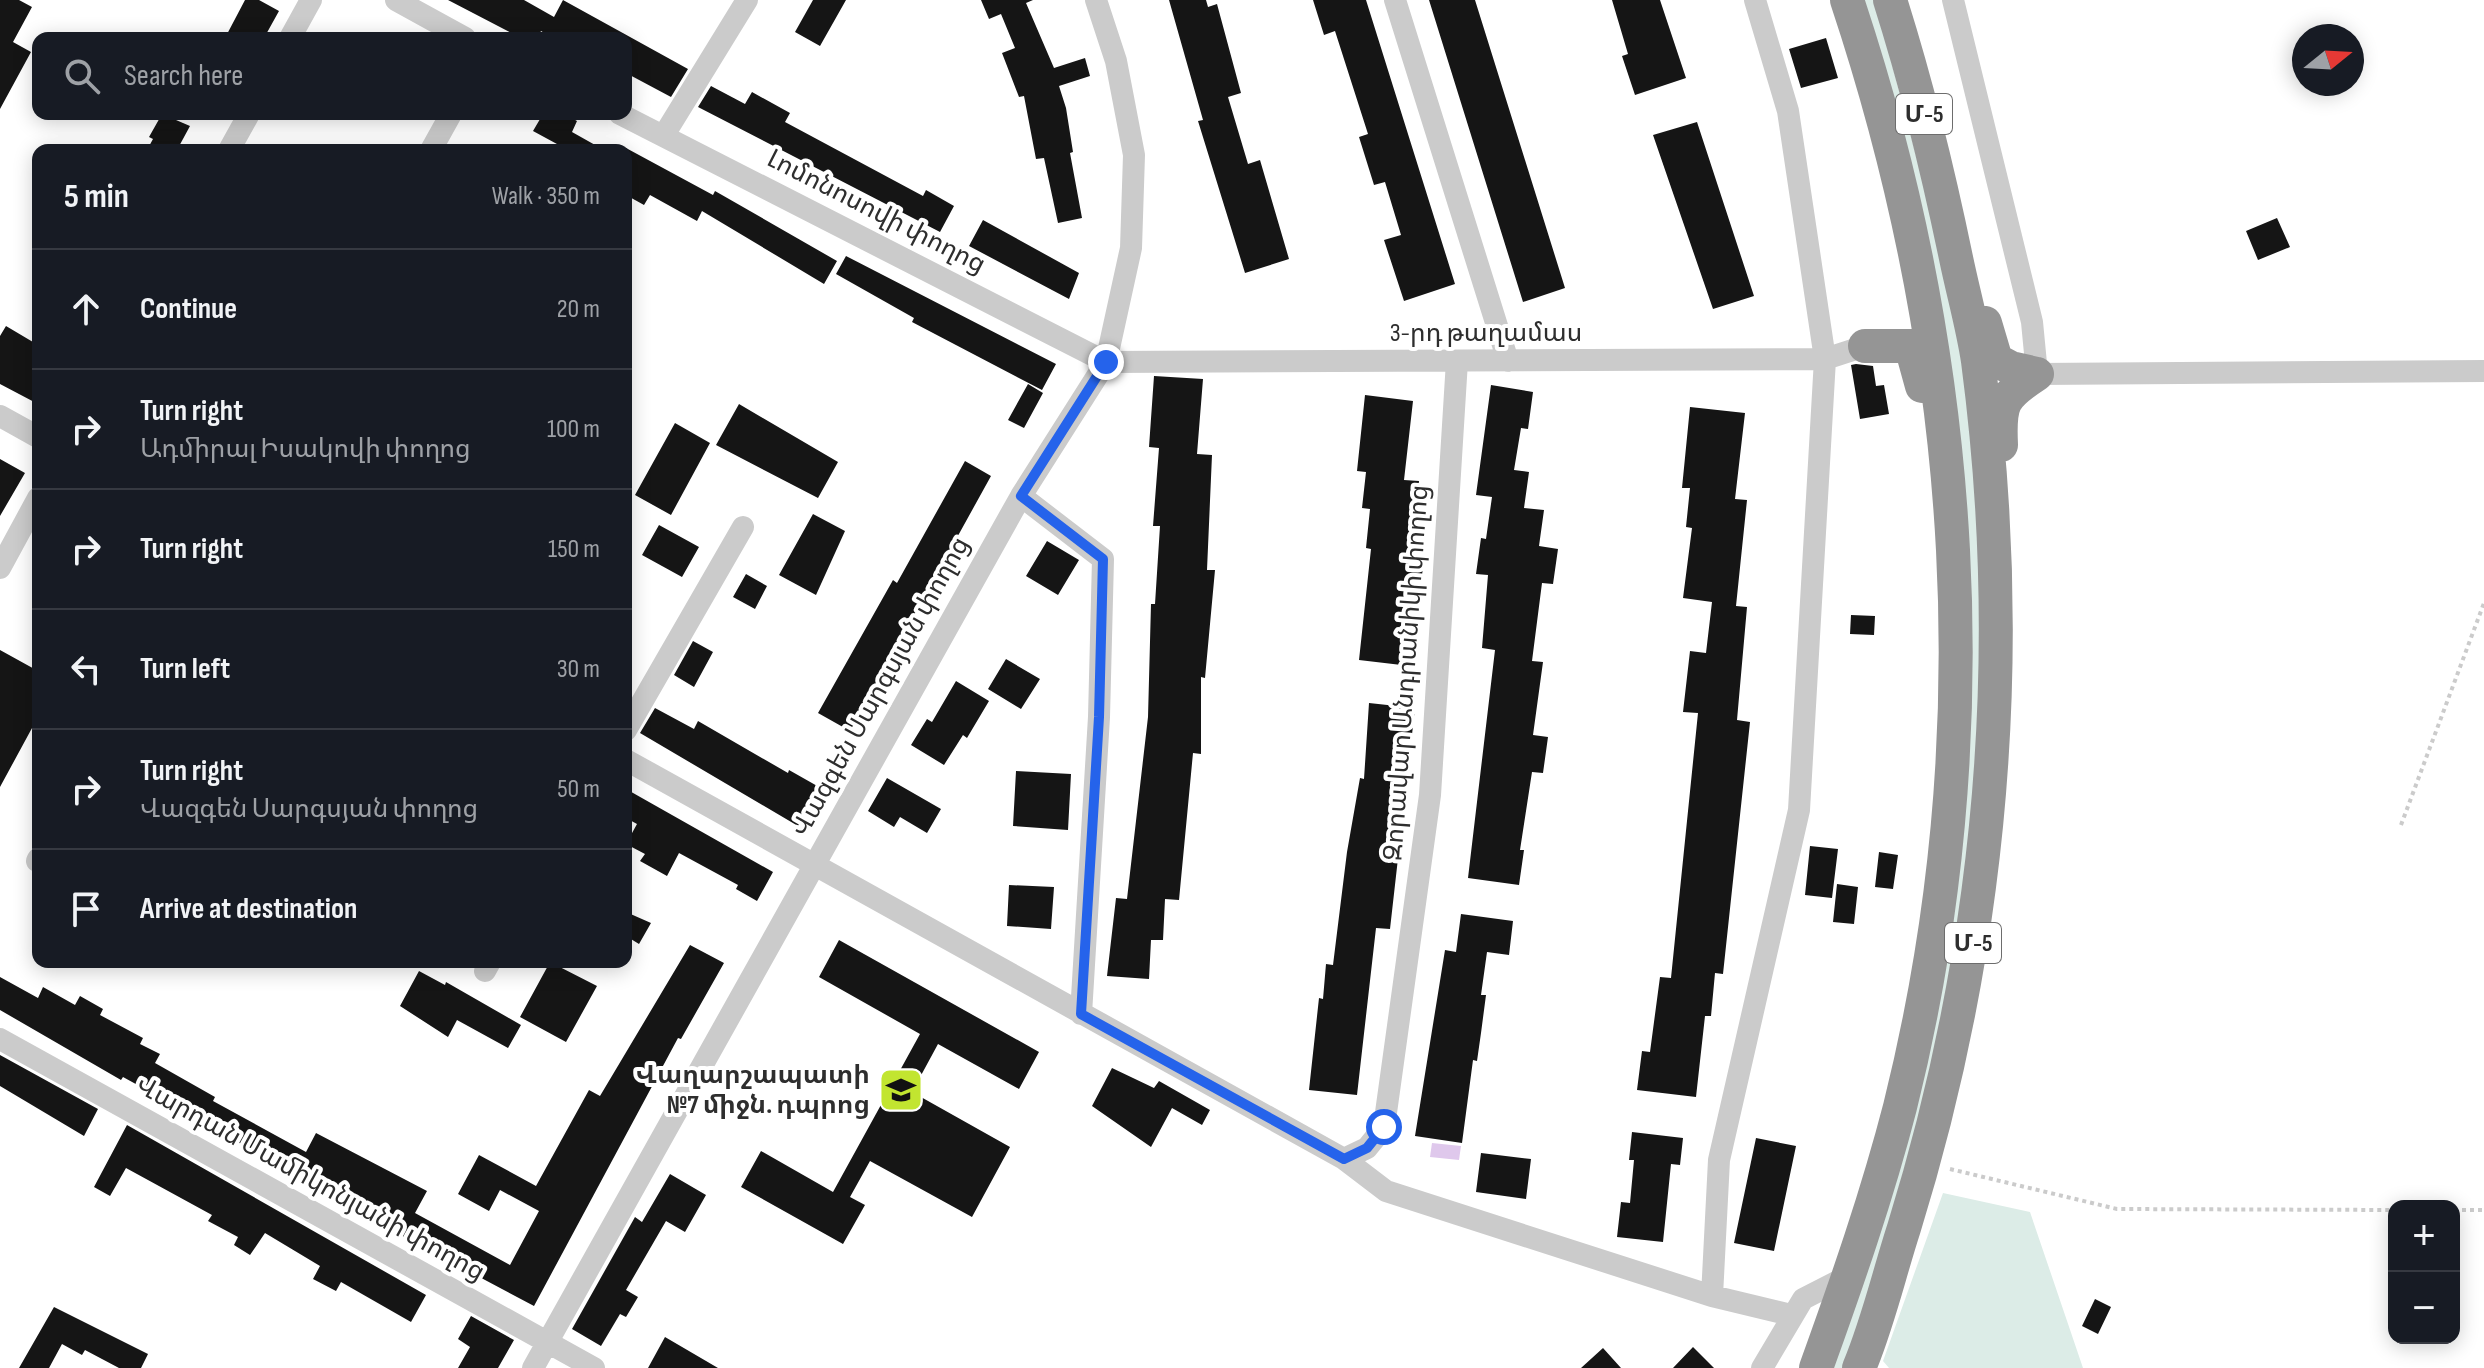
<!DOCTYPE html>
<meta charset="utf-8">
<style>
:root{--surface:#171b24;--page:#242831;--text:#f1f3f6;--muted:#9ea1a6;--line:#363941}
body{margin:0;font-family:"Sofia Sans Condensed","Noto Sans Armenian",sans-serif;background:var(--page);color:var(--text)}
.controls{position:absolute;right:24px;bottom:24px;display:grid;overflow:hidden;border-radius:16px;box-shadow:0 4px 20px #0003}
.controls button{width:72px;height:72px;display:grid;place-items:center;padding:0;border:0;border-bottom:2px solid var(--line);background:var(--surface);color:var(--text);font:40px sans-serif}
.compass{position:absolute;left:2292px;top:24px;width:72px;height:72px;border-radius:50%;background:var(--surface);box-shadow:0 4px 20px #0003;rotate:72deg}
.stop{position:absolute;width:24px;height:24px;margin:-18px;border:6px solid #2563eb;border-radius:50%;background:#fff}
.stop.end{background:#2563eb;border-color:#fff;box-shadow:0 2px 8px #0008}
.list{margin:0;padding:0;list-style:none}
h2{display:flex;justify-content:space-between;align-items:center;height:104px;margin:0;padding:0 32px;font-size:34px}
h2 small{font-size:26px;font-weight:400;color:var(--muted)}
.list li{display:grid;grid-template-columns:52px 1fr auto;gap:24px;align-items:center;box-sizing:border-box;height:120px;padding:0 32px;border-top:2px solid var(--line)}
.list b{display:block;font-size:30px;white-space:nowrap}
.list p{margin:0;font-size:26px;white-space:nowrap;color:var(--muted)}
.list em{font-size:26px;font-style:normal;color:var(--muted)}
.icon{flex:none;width:44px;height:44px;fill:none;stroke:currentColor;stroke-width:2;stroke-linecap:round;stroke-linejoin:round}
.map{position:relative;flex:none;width:2484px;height:1368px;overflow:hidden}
.search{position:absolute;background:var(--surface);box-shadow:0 4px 20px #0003;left:32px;top:32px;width:600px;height:88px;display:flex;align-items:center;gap:20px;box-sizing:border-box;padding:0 28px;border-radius:16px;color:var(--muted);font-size:30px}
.panel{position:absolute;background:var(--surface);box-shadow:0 4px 20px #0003;left:32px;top:144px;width:600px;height:824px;border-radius:16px}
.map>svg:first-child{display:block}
.green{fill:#dcece7}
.water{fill:#dfc8ec}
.building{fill:#151515}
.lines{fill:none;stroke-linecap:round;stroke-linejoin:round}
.path{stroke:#cbcbcb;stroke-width:4;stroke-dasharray:4 4;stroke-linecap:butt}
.minor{stroke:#cbcbcb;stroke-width:22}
.highway{stroke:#959595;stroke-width:34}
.route{stroke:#2563eb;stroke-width:10}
.labels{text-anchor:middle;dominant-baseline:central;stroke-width:8;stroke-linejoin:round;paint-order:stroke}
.shield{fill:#fff;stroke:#6d6d6d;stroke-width:2}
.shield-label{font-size:24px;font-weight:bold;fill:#2e2e2e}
.street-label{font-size:26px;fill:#2e2e2e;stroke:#fff}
.poi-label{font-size:26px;font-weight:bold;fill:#2e2e2e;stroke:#fff;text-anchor:end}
</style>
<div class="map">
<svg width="2484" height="1368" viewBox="0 0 2484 1368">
<rect width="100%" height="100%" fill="#fff"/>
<!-- green -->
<path class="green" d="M 1860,0 L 1875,0 L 1939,243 L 1966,383 L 1980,506 L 1982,763 L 1946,1023 L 1847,1368 L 1830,1368 L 1858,1292 L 1970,671 Z
M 1943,1193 L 2030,1212 L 2083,1368 L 1889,1368 L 1883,1361 Z"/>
<!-- water -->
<path class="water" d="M 1432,1143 L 1461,1146 L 1459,1160 L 1430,1157 Z"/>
<!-- building -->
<path class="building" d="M 0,0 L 19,0 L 32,7 L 13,42 L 31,52 L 0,109 Z
M 245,0 L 259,0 L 279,11 L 264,38 L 225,38 Z
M 448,0 L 524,0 L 554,17 L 563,0 L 688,69 L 671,97 L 626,73 L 626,38 L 553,38 L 541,31 L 538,38 L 521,38 Z
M 813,0 L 846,0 L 820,46 L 795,32 Z
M 981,0 L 1033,0 L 1026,3 L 1054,68 L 1085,58 L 1090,76 L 1059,86 L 1066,108 L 1073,152 L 1070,153 L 1082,218 L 1058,223 L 1044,158 L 1036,159 L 1024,96 L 1019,97 L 1002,53 L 1015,48 L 1001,14 L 989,19 Z
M 1169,0 L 1206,0 L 1208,7 L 1217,4 L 1241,93 L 1228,97 L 1248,164 L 1260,160 L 1289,259 L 1245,273 L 1198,121 L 1203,120 Z
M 1313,0 L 1366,0 L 1455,284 L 1404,301 L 1384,240 L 1401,235 L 1385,182 L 1374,185 L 1359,137 L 1368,134 L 1335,31 L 1324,35 Z
M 1429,0 L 1475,0 L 1565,288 L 1523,302 Z
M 1612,0 L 1660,0 L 1686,78 L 1635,95 L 1622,56 L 1628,54 Z
M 1826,38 L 1838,78 L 1801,88 L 1789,49 Z
M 711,86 L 745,104 L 752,92 L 790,113 L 785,122 L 923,196 L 926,190 L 954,206 L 940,232 L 698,107 Z
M 162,114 L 190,126 L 177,150 L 147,150 L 153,139 L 149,137 Z
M 543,114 L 564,114 L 577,121 L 572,132 L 604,150 L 568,150 L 533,131 Z
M 1697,122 L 1754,296 L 1713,309 L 1653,135 Z
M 626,148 L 713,195 L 715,191 L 837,261 L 824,284 L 702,211 L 697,221 L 650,195 L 644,205 L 626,195 Z
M 2277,218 L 2290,247 L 2258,260 L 2246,231 Z
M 983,220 L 1079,273 L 1069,299 L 969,246 Z
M 846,256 L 1056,364 L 1042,390 L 912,322 L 914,318 L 836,274 Z
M 6,326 L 38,345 L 38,404 L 0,384 L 0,336 Z
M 1856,364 L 1873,366 L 1876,386 L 1884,385 L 1889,414 L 1860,419 L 1851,365 Z
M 1154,376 L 1203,379 L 1197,454 L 1212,455 L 1207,570 L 1215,570 L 1205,678 L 1201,677 L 1201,754 L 1193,753 L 1179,900 L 1165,899 L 1163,940 L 1151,940 L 1149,979 L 1107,976 L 1116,898 L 1127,899 L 1148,717 L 1151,604 L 1155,604 L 1160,526 L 1153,526 L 1159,448 L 1149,447 Z
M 1028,384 L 1043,393 L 1024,428 L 1008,420 Z
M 1491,385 L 1533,392 L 1528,429 L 1521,428 L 1514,470 L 1529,472 L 1524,508 L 1544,510 L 1539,546 L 1558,549 L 1553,584 L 1542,583 L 1532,661 L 1543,662 L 1533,735 L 1548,737 L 1543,773 L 1532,772 L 1520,850 L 1524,850 L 1519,885 L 1468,878 L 1495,650 L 1482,648 L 1488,575 L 1476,574 L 1481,538 L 1486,539 L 1492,497 L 1476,495 Z
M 1365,395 L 1413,401 L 1404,480 L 1419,481 L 1410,558 L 1424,560 L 1410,666 L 1359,660 L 1371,549 L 1366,548 L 1370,509 L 1362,508 L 1366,472 L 1357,471 Z
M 739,404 L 838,462 L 818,498 L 716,445 Z
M 1690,407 L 1745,413 L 1735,499 L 1747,500 L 1736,606 L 1747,607 L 1737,720 L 1750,722 L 1723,974 L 1715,973 L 1711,1016 L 1705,1016 L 1696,1097 L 1637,1090 L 1642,1051 L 1650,1052 L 1660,977 L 1671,978 L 1698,713 L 1683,712 L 1690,651 L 1706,653 L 1712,602 L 1683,598 L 1692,528 L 1686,527 L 1690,488 L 1682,488 Z
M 675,423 L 710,443 L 671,515 L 635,495 Z
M 0,459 L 25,473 L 0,516 Z
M 965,461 L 991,476 L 850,731 L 818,713 L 893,580 L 897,583 Z
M 813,514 L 845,531 L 816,595 L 779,575 Z
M 659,525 L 699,547 L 682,577 L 642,555 Z
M 1047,541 L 1079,560 L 1058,595 L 1026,576 Z
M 746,574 L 767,586 L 755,609 L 733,597 Z
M 1851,615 L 1875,616 L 1874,635 L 1850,634 Z
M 693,641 L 713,652 L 694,687 L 674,675 Z
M 0,650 L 38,671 L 38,717 L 0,787 Z
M 1006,659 L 1040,679 L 1021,709 L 988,689 Z
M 956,681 L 989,701 L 967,738 L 963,735 L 944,765 L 911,745 L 927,719 L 932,722 Z
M 1369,703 L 1415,708 L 1390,929 L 1376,928 L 1357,1095 L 1309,1090 L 1319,998 L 1323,999 L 1326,964 L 1333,965 L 1347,852 L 1360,778 L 1364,779 Z
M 655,708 L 694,729 L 698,721 L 788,773 L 789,770 L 819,787 L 798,826 L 640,733 Z
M 1016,771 L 1071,774 L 1068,830 L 1013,826 Z
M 887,778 L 941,809 L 927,833 L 900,817 L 894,827 L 868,811 Z
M 626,789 L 773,872 L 757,901 L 736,889 L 738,885 L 679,853 L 667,876 L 640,861 L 645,854 L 626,844 L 637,824 L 626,818 Z
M 1810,846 L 1838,849 L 1832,898 L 1805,895 Z
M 1879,852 L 1898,855 L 1893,889 L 1875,887 Z
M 1837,884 L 1858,887 L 1854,924 L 1833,922 Z
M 1009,885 L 1054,887 L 1051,929 L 1007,926 Z
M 626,912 L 651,923 L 639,944 L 626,936 Z
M 1461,914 L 1513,921 L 1509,955 L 1487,952 L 1481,995 L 1486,995 L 1481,1033 L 1477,1061 L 1473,1060 L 1462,1143 L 1415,1136 L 1445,950 L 1456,952 Z
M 839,940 L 1039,1052 L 1019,1089 L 938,1044 L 912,1092 L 1010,1147 L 972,1217 L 870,1161 L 850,1197 L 865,1205 L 843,1244 L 741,1187 L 761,1151 L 833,1192 L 920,1034 L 819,977 Z
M 690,945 L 724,963 L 681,1039 L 678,1038 L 534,1306 L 406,1238 L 236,1141 L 234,1144 L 152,1099 L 154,1094 L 123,1077 L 121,1080 L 0,1010 L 0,977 L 38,998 L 43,987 L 75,1005 L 80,996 L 103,1009 L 100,1015 L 143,1038 L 140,1044 L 160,1054 L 155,1063 L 215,1097 L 213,1101 L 306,1152 L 316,1133 L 427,1191 L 415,1213 L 510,1265 L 539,1211 L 500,1190 L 489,1211 L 458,1194 L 479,1155 L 536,1186 L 589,1090 L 600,1096 Z
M 550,962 L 597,986 L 566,1042 L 520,1017 Z
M 419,971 L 445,985 L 446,982 L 521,1025 L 508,1048 L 457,1020 L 448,1037 L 400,1006 Z
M 0,1055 L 98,1109 L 84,1136 L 0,1086 Z
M 1112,1068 L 1154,1088 L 1159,1081 L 1210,1110 L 1202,1125 L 1172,1108 L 1151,1147 L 1092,1106 Z
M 127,1125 L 426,1295 L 411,1322 L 341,1282 L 336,1291 L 313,1279 L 320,1266 L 265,1233 L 250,1255 L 234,1245 L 238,1237 L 208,1221 L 212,1215 L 126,1168 L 110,1196 L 94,1187 Z
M 1632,1132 L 1683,1138 L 1680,1165 L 1671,1164 L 1663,1242 L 1617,1237 L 1621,1202 L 1630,1203 L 1634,1160 L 1629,1160 Z
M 1756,1138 L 1796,1146 L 1774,1251 L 1734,1243 Z
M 1481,1153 L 1531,1159 L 1526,1199 L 1476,1192 Z
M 670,1174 L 706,1195 L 685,1232 L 666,1221 L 626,1290 L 638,1297 L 626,1317 L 620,1314 L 601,1346 L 572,1329 L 635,1217 L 642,1222 Z
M 2095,1299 L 2111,1307 L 2098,1334 L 2082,1326 Z
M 54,1307 L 148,1354 L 141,1368 L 119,1368 L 85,1350 L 82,1355 L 62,1344 L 49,1368 L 19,1368 Z
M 471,1316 L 514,1340 L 498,1368 L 458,1368 L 470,1347 L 458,1339 Z
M 665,1337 L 718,1368 L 648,1368 Z
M 1693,1347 L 1714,1368 L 1673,1368 Z
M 1603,1348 L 1621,1368 L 1581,1368 Z"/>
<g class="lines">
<!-- path -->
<path class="path" d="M 2401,825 L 2484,603
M 1950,1169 L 2117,1209 L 2394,1210
M 2454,1210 L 2484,1210"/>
<!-- minor -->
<path class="minor" d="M 396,0 L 465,38
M 1395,0 L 1508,361
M 1953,0 L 2032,322 L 2037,374 L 2484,371
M 290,38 L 311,0
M 620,114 L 1106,362 L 1825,359 L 1865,346
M 664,135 L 747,0
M 229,150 L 249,114
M 431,150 L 451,114
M 0,416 L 38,437
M 1021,496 L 1103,559 L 1099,717 L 1081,1014
M 0,568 L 38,498
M 626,730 L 743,527
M 626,760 L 1344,1159 L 1386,1191 L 1712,1296 L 1791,1315
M 37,861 L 38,859
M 485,971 L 490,962
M 0,1039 L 594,1368
M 1344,1159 L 1367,1148 L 1384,1127 L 1430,795 L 1457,361
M 1712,1296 L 1719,1160 L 1799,810 L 1825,359 L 1788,111 L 1755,0
M 533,1368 L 1021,496 L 1106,362 L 1131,248 L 1134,155 L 1116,61 L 1096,0
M 1762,1368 L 1803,1299 L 1850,1275"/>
<!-- highway -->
<path class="highway" d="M 1985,323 L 1996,360 L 2011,368 L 2037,374
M 1865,346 L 1911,346 L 1922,386
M 2001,445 C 1999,403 2002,397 2037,374
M 1816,1368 C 1847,1282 1877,1196 1900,1107 C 1992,738 1967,360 1847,0
M 1859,1368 C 1878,1323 1889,1274 1904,1228 C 1992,944 2017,656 1978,361 C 1973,327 1963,292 1956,258 C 1938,171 1917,85 1890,0"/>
</g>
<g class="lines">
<!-- route -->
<path class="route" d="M 1106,362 L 1021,496 L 1103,559 L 1099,717 L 1081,1014 L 1344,1159 L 1367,1148 L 1384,1127"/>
</g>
<!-- icons -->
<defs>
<g id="school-square" transform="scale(2.3)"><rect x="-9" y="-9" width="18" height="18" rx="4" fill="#c2e530" stroke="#fff"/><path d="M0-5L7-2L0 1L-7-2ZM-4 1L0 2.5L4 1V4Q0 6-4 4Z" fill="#111"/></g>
</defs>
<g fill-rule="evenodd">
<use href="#school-square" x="901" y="1090"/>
</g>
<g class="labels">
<!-- shield labels -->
<g class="shield">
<rect x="1896" y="94" width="56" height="40" rx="6"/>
<rect x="1945" y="923" width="56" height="40" rx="6"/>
</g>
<g class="shield-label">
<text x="1924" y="114">Մ-5</text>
<text x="1973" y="943">Մ-5</text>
</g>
<!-- street labels -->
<g class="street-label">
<text transform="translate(876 212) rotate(27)">Լոմոնոսովի փողոց</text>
<text x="1486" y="333">3-րդ թաղամաս</text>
<text transform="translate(1407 673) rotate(-86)">Զորավար Անդրանիկի փողոց</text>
<text transform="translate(881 687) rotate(-61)">Վազգեն Սարգսյան փողոց</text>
<text transform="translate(310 1179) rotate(29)">Վարդան Մամիկոնյանի փողոց</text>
</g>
<!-- poi labels -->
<g class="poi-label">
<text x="870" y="1075">Վաղարշապատի<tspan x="870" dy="30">№7 միջն. դպրոց</tspan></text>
</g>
</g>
</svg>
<div class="controls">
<button>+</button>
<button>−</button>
</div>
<svg class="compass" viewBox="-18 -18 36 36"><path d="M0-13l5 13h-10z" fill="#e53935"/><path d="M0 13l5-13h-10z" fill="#9ea1a6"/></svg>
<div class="stop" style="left:1384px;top:1127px"></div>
<div class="stop end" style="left:1106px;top:362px"></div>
<div class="search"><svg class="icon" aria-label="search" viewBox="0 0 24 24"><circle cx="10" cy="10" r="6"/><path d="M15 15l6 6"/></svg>Search here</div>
<section class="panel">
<h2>5 min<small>Walk · 350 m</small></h2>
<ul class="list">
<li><svg class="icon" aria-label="ahead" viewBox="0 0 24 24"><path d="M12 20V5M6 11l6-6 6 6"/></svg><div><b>Continue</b></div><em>20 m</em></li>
<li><svg class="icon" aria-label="right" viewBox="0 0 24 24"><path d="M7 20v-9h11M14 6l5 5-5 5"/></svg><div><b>Turn right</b><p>Ադմիրալ Իսակովի փողոց</p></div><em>100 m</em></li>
<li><svg class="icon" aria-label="right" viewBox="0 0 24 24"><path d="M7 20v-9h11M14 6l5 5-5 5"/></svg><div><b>Turn right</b></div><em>150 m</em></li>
<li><svg class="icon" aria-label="left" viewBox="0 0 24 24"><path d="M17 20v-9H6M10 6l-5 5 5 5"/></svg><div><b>Turn left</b></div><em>30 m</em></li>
<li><svg class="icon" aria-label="right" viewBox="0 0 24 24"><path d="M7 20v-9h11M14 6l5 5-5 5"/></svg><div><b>Turn right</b><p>Վազգեն Սարգսյան փողոց</p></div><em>50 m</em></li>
<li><svg class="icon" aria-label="arrive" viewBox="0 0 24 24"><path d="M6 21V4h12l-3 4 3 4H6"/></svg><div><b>Arrive at destination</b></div></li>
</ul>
</section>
</div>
